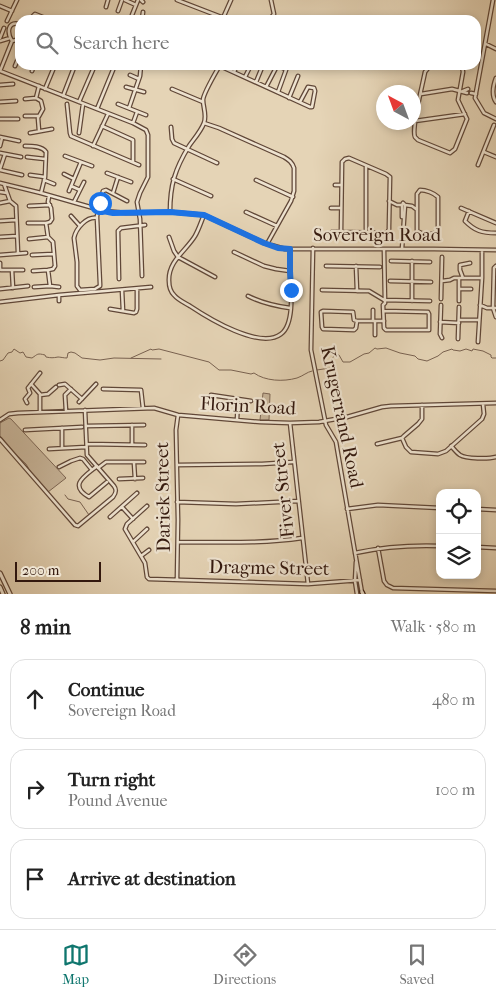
<!DOCTYPE html>
<meta charset="utf-8">
<style>
:root{--surface:#fff;--page:#f6f6f6;--text:#222;--muted:#767676;--line:#e0e0e0;--accent:#0f766e}
body{margin:0;font-family:"IM FELL French Canon",serif;background:var(--page);color:var(--text)}
.controls{position:absolute;right:15px;bottom:15px;display:grid;overflow:hidden;border-radius:10px;box-shadow:0 2px 8px #0003}
.controls button{width:45px;height:45px;display:grid;place-items:center;padding:0;border:0;border-bottom:1px solid var(--line);background:var(--surface);color:var(--text);font:25px sans-serif}
.compass{position:absolute;left:376px;top:85px;width:45px;height:45px;border-radius:50%;background:var(--surface);box-shadow:0 2px 8px #0003;rotate:319deg}
.scale{position:absolute;left:15px;bottom:12px;width:86px;box-sizing:border-box;padding-left:5px;border:2px solid #33180e;border-top:0;font-size:14px;line-height:18px;white-space:nowrap;color:#33180e;-webkit-text-stroke:4px #eee3d0;paint-order:stroke}
.stop{position:absolute;width:15px;height:15px;margin:-11px;border:4px solid #1a73e8;border-radius:50%;background:#fff}
.stop.end{background:#1a73e8;border-color:#fff;box-shadow:0 1px 5px #0008}
.list{margin:0;padding:0;list-style:none}
h2{display:flex;justify-content:space-between;align-items:center;height:65px;margin:0;padding:0 20px;font-size:21px}
h2 small{font-size:16px;font-weight:400;color:var(--muted)}
.list li{display:grid;grid-template-columns:32px 1fr auto;gap:15px;align-items:center;box-sizing:border-box;height:80px;margin:0 10px 10px;padding:0 10px;border:1px solid var(--line);border-radius:15px}
.list b{display:block;font-size:19px;white-space:nowrap}
.list p{margin:0;font-size:16px;white-space:nowrap;color:var(--muted)}
.list em{font-size:16px;font-style:normal;color:var(--muted)}
.icon{flex:none;width:28px;height:28px;fill:none;stroke:currentColor;stroke-width:2;stroke-linecap:round;stroke-linejoin:round}
.map{position:relative;flex:none;width:496px;height:594px;overflow:hidden}
.search{position:absolute;background:var(--surface);box-shadow:0 2px 8px #0003;left:15px;right:15px;top:15px;height:55px;display:flex;align-items:center;gap:12px;box-sizing:border-box;padding:0 18px;border-radius:15px;color:var(--muted);font-size:19px}
.sheet{height:335px;background:var(--surface)}
nav{display:flex;justify-content:space-around;align-items:center;box-sizing:border-box;height:70px;border-top:1px solid var(--line);background:var(--surface);font-size:14px;color:var(--muted)}
nav a{display:grid;justify-items:center;gap:2px}
nav .on{color:var(--accent)}
.map>svg:first-child{display:block}
.green{fill:#c7b499;stroke:#7d6654}
.lines{fill:none;stroke-linecap:round;stroke-linejoin:round}
.stream{stroke:#796251;stroke-width:1}
.minor-casing{stroke:#604738;stroke-width:5}
.tertiary-casing{stroke:#604738;stroke-width:5.5}
.secondary-casing{stroke:#33180e;stroke-width:5.5}
.minor{stroke:#eee3d0;stroke-width:2.5}
.tertiary{stroke:#eee3d0;stroke-width:3}
.secondary{stroke:#eee3d0;stroke-width:3}
.route{stroke:#1a73e8;stroke-width:6}
.labels{text-anchor:middle;dominant-baseline:central;stroke-width:4.5;stroke-linejoin:round;paint-order:stroke}
.street-label{font-size:19px;fill:#33180e;stroke:#eee3d0}
</style>
<div class="map">
<svg width="496" height="594" viewBox="0 0 496 594">
<rect width="100%" height="100%" fill="#e5d4b6"/>
<filter id="stains"><feTurbulence type="fractalNoise" baseFrequency=".004" numOctaves="4"/><feColorMatrix values="0 0 0 0 .2 0 0 0 0 .09 0 0 0 0 .02 0 0 0 .5 -.17"/></filter>
<radialGradient id="worn" r=".72"><stop offset=".6" stop-color="#630" stop-opacity="0"/><stop offset="1" stop-color="#630" stop-opacity=".3"/></radialGradient>
<!-- green -->
<path class="green" d="M 263,393 L 270,394 L 269,420 L 260,420 Z
M 9,418 L 11,419 L 66,478 L 48,492 L 30,471 L 26,464 L 13,452 L 0,436 L 0,423 Z"/>
<g class="lines">
<!-- stream -->
<path class="stream" d="M 131,358 L 151,349 L 152,350 L 159,349 L 209,362 L 219,370 L 231,370 L 251,374 L 254,373 C 265,381 283,382 297,378 C 303,376 307,372 312,371
M 0,361 L 3,360 L 8,353 L 12,352 L 14,349 L 20,353 L 23,352 L 26,357 L 32,358 C 38,354 37,353 45,355 L 46,357 C 51,358 53,358 58,357 C 60,357 64,358 67,358 L 68,353 L 71,352 L 75,353 L 82,358 L 100,360 L 114,358 L 161,359
M 317,370 L 330,368 L 333,357 L 335,355 L 339,355 L 343,362 L 350,362 L 364,354 L 369,353 L 375,348 L 377,349 L 386,348 L 400,353 L 415,356 L 418,359 L 427,361 L 438,356 L 443,352 L 452,349 L 453,350 L 460,351 L 466,349 L 472,351 L 473,349 L 483,351 L 491,355 L 491,357 L 492,358 L 496,358
M 65,495 L 68,499 L 80,502 L 89,515"/>
<!-- minor casing -->
<g class="minor-casing">
<path id="minor" d="M 125,0 L 136,5
M 141,0 L 143,2
M 177,0 L 229,20
M 493,0 L 475,98 L 484,113 L 496,119
M 0,6 L 12,11
M 106,7 L 108,0
M 118,11 L 122,0
M 223,18 L 231,0
M 31,20 L 33,16 L 35,14 L 50,20
M 137,20 L 133,18 L 132,15 L 138,0
M 142,20 L 143,12
M 269,20 L 274,14 L 271,0
M 7,21 L 17,0
M 20,24 C 7,21 7,33 12,41 L 20,39
M 0,38 L 4,28
M 0,41 L 10,38
M 486,44 L 496,49
M 276,65 L 285,69 L 286,70 L 278,92
M 439,65 L 429,67 L 425,72 C 423,83 411,129 415,137 C 416,138 417,139 418,140 L 450,153 L 455,149 L 467,119 L 458,100 L 463,72 C 463,68 461,66 457,65
M 15,66 L 20,54
M 220,66 L 310,107 L 312,107 L 315,91 L 314,88 L 308,87 L 300,102
M 0,71 L 133,123 L 146,130 L 148,135 L 148,177 L 140,193 L 137,202 L 140,219 L 142,276
M 0,71 L 12,41
M 32,71 L 34,65
M 234,72 L 237,65
M 130,75 L 139,79
M 245,77 L 251,65
M 496,78 C 493,86 491,95 496,102
M 256,82 L 263,65
M 0,85 L 13,84
M 39,86 L 36,98 L 41,101 L 43,109 L 38,118 L 39,131
M 126,87 L 144,92
M 266,87 L 277,66
M 45,89 L 55,65
M 172,89 L 203,102
M 463,91 L 468,89
M 471,93 L 476,94
M 421,94 L 452,89 L 467,93
M 63,96 L 75,65
M 289,98 L 298,76
M 25,99 L 36,98
M 0,102 L 16,101
M 79,102 L 95,65
M 67,104 L 70,133 L 71,136 L 139,165
M 118,104 L 146,115
M 129,108 L 140,76 L 141,65
M 97,109 L 115,65
M 25,116 L 39,116
M 0,119 L 18,119
M 415,121 L 465,114
M 133,123 L 137,112
M 204,123 L 219,128 L 284,157 C 289,160 292,162 294,168 L 294,191 L 291,201 L 267,244
M 102,126 L 133,140 L 133,162
M 171,127 L 172,139 L 174,143 L 217,163
M 30,133 L 52,129
M 79,133 L 83,104
M 0,137 L 19,141
M 0,146 L 2,138
M 25,146 C 32,146 42,146 46,152 L 45,177 L 41,193
M 93,146 L 108,114
M 484,152 L 496,157
M 0,153 L 21,157
M 65,156 L 92,166
M 27,157 L 45,159
M 349,158 L 386,174 L 390,177 L 389,226 L 389,229 L 387,233 L 341,232 L 342,162 L 345,159 Z
M 478,165 L 494,125
M 0,169 L 5,154
M 0,170 L 22,175
M 107,173 L 131,182
M 64,174 L 74,179
M 30,175 L 45,177
M 173,179 L 211,196
M 44,180 L 54,184
M 256,180 L 293,197
M 0,183 L 41,193 L 104,211 L 126,213 L 170,212 L 204,215 L 264,243 L 285,249 L 434,249 L 496,250
M 4,184 L 10,201 L 16,206 L 18,253
M 335,185 L 341,185
M 71,186 L 80,190
M 420,190 C 426,190 434,193 438,197 L 438,229 C 436,236 423,235 417,231 L 417,194 Z
M 69,191 L 81,162
M 0,192 L 7,193
M 113,193 L 118,177
M 49,196 L 48,202 L 51,208 L 52,219 L 50,222 L 46,223 L 48,237 L 53,242 L 55,266 L 53,269 L 48,270 L 50,286 L 59,287
M 389,201 L 397,205 L 402,205
M 74,202 L 84,182
M 0,203 L 10,201
M 405,205 L 412,206 L 416,209
M 29,206 L 50,205
M 331,208 L 341,208
M 461,208 L 496,223
M 469,211 L 465,221 C 475,231 482,233 496,233
M 170,212 C 170,185 175,169 189,146 C 194,139 201,131 204,123 C 207,115 203,107 203,100 C 203,94 216,72 220,65
M 246,212 L 277,226
M 204,215 C 201,222 199,229 195,236 C 186,251 168,261 169,281 C 169,286 171,292 174,295 C 178,300 185,303 190,306 C 208,318 260,350 281,334 C 295,324 291,288 290,272 C 290,264 290,257 290,249
M 71,216 L 80,226
M 402,217 L 402,205 L 403,203
M 97,218 C 87,216 76,228 74,238 L 77,262 L 77,286 L 80,290 L 95,289 L 100,286 L 100,284 L 97,218 L 97,216 L 103,191 L 106,190 L 127,201
M 0,221 L 16,220
M 28,223 L 46,223
M 332,232 L 341,232
M 366,233 L 366,167
M 0,237 L 17,236
M 169,237 L 174,251 L 178,257 L 215,277
M 29,239 L 48,237
M 313,248 L 311,350 L 326,425 L 336,442 L 337,448 L 362,593
M 402,249 L 405,205 L 403,203
M 234,252 L 264,266 L 276,269 L 290,271
M 0,255 L 26,253
M 32,255 L 53,254
M 391,261 L 430,262
M 412,261 L 412,301
M 0,263 L 0,269 L 1,270 L 23,270
M 326,266 L 380,267
M 356,266 L 357,291
M 496,266 L 494,268 L 493,308 L 496,317
M 12,270 L 13,288
M 33,271 L 48,270
M 459,278 L 459,301
M 463,278 L 460,270 L 460,265 L 470,263
M 119,279 L 118,231 L 121,228 L 145,225
M 390,281 L 431,282
M 442,281 L 450,280 L 454,278 L 482,278
M 34,287 L 50,286
M 0,289 L 28,286
M 459,289 L 471,289
M 122,290 L 123,311
M 322,290 L 369,291 L 384,300 L 430,301
M 248,296 C 262,303 275,306 290,308
M 441,299 L 442,257
M 59,301 L 59,295
M 0,302 L 59,295 L 151,287
M 441,305 L 440,334 L 442,338
M 480,305 L 487,308 L 496,308
M 110,309 L 134,313 L 136,312 L 137,309 L 137,289
M 323,311 L 353,312 L 354,320 L 357,321 L 356,328 L 354,330 L 323,329 L 322,327 L 321,312 Z
M 384,311 L 428,312 L 429,314 L 429,330 L 386,330 L 384,328 L 383,305 L 385,303 L 384,249
M 459,320 L 479,320
M 357,321 L 384,321
M 373,321 L 373,310
M 375,321 L 375,335
M 440,322 L 459,323
M 458,339 L 459,307
M 478,342 L 482,278 L 482,250
M 31,384 L 40,394 L 40,411
M 59,385 L 65,384 L 82,399
M 103,389 L 141,390 L 143,408
M 40,395 L 48,394 L 56,387
M 211,395 L 251,401
M 79,402 L 96,384
M 27,403 L 25,399 L 30,393 L 28,388 L 40,373
M 66,411 L 65,395 L 71,389
M 0,420 L 9,414 L 18,413 L 154,408 L 178,415 L 190,416 L 260,422 L 290,423 L 319,422 L 347,417 L 382,407 L 391,406 L 496,403
M 237,420 L 238,399
M 290,423 L 308,584
M 132,425 L 132,445
M 86,426 L 144,425
M 62,428 L 62,448
M 25,430 L 82,427
M 402,438 L 406,447 L 411,452 L 438,454 L 446,451 L 482,419 L 484,414 L 483,404
M 0,439 L 75,525 L 78,526 L 113,497 C 116,493 117,490 114,486 L 87,455 L 85,410
M 87,444 L 145,445
M 377,444 L 402,438 L 404,436 L 418,424 L 422,419 L 422,405
M 451,446 C 454,449 457,453 460,455 C 466,459 489,459 496,457
M 49,449 L 86,447
M 134,463 L 135,479
M 177,465 L 262,464 L 293,462
M 97,466 C 85,476 68,485 89,497 L 107,482
M 59,467 L 71,461 L 80,458 L 83,459 L 92,470
M 98,468 L 106,462 L 144,462
M 119,479 L 143,478
M 177,502 L 236,504 L 298,501
M 147,506 L 127,524 L 125,529 L 145,563 L 147,577 L 149,579 L 308,584 L 360,580
M 122,507 L 133,519
M 347,509 L 378,505 L 440,508
M 477,509 L 496,510
M 110,517 L 137,493
M 133,542 L 147,529
M 178,542 C 219,542 261,544 302,538
M 477,547 L 496,548
M 378,548 L 384,581 L 387,585 L 393,588 L 496,591
M 355,553 C 383,547 411,545 440,546
M 141,556 L 149,550
M 356,562 L 355,581 L 357,594
M 177,580 L 178,520 L 176,430 L 178,415"/>
</g>
<!-- tertiary casing -->
<g class="tertiary-casing">
<path id="tertiary" d="M 0,573 L 10,594
M 0,587 L 3,594"/>
</g>
<!-- secondary casing -->
<g class="secondary-casing">
<path id="secondary" d="M 362,592 L 363,594"/>
</g>
<!-- minor -->
<use href="#minor" class="minor"/>
<!-- tertiary -->
<use href="#tertiary" class="tertiary"/>
<!-- secondary -->
<use href="#secondary" class="secondary"/>
</g>
<g class="lines">
<!-- route -->
<path class="route" d="M 100,203 L 98,210 L 113,213 L 170,212 L 204,215 L 264,243 L 278,248 L 290,249 L 290,271 L 291,290"/>
</g>
<g class="labels">
<!-- street labels -->
<g class="street-label">
<text x="377" y="235">Sovereign Road</text>
<text transform="translate(248 406) rotate(3)">Florin Road</text>
<text transform="translate(342 417) rotate(78)">Krugerrand Road</text>
<text transform="translate(283 490) rotate(-96)">Fiver Street</text>
<text transform="translate(163 497) rotate(-91)">Dariek Street</text>
<text transform="translate(269 568) rotate(1)">Dragme Street</text>
</g>
</g>
<rect width="100%" height="100%" filter="url(#stains)"/>
<rect width="100%" height="100%" fill="url(#worn)"/>
</svg>
<div class="controls">
<button><svg class="icon" aria-label="locate" viewBox="0 0 24 24"><circle cx="12" cy="12" r="6"/><path d="M12 2v4M12 18v4M2 12h4M18 12h4"/></svg></button>
<button><svg class="icon" aria-label="layers" viewBox="0 0 24 24"><path d="M12 4l9 5-9 5-9-5zM3 14l9 5 9-5"/></svg></button>
</div>
<svg class="compass" viewBox="-18 -18 36 36"><path d="M0-13l5 13h-10z" fill="#e53935"/><path d="M0 13l5-13h-10z" fill="#767676"/></svg>
<div class="scale">200 m</div>
<div class="stop" style="left:100px;top:203px"></div>
<div class="stop end" style="left:291px;top:290px"></div>
<div class="search"><svg class="icon" aria-label="search" viewBox="0 0 24 24"><circle cx="10" cy="10" r="6"/><path d="M15 15l6 6"/></svg>Search here</div>
</div>
<section class="sheet">
<h2>8 min<small>Walk · 580 m</small></h2>
<ul class="list">
<li><svg class="icon" aria-label="ahead" viewBox="0 0 24 24"><path d="M12 20V5M6 11l6-6 6 6"/></svg><div><b>Continue</b><p>Sovereign Road</p></div><em>480 m</em></li>
<li><svg class="icon" aria-label="right" viewBox="0 0 24 24"><path d="M7 20v-9h11M14 6l5 5-5 5"/></svg><div><b>Turn right</b><p>Pound Avenue</p></div><em>100 m</em></li>
<li><svg class="icon" aria-label="arrive" viewBox="0 0 24 24"><path d="M6 21V4h12l-3 4 3 4H6"/></svg><div><b>Arrive at destination</b></div></li>
</ul>
</section>
<nav>
<a class="on"><svg class="icon" aria-label="map" viewBox="0 0 24 24"><path d="M3 6l6-2 6 2 6-2v14l-6 2-6-2-6 2zM9 4v14M15 6v14"/></svg>Map</a>
<a><svg class="icon" aria-label="directions" viewBox="0 0 24 24"><path d="M12 3l9 9-9 9-9-9zM9 14v-3h6M13 9l2 2-2 2"/></svg>Directions</a>
<a><svg class="icon" aria-label="saved" viewBox="0 0 24 24"><path d="M7 4h10v16l-5-4-5 4z"/></svg>Saved</a>
</nav>
